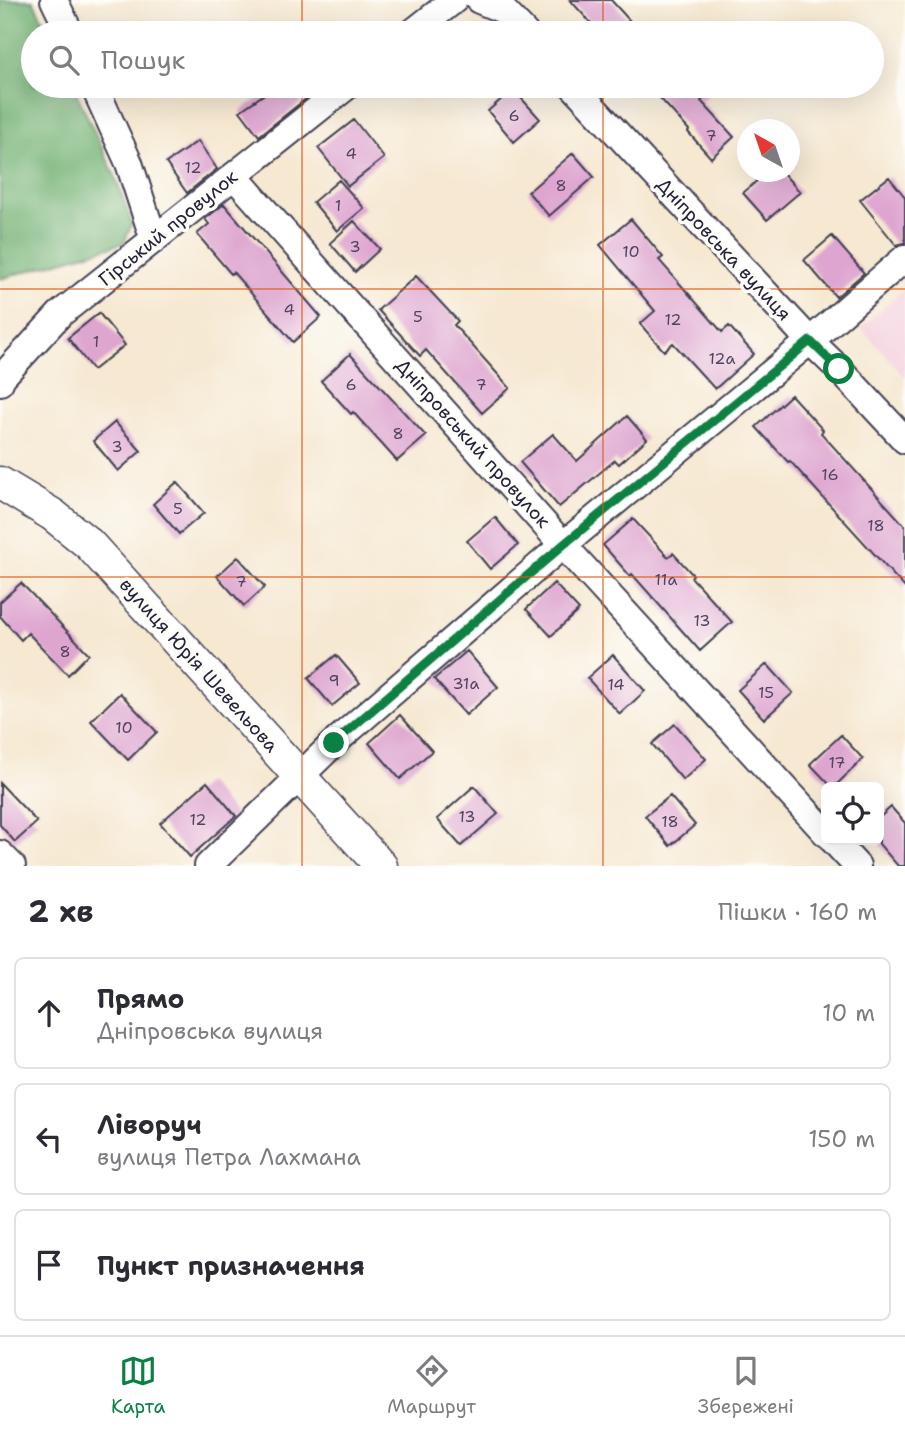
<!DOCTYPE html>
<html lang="uk">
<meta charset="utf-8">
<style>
:root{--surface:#fff;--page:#f2f2f3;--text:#2b2b33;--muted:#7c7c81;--line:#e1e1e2;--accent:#0b8043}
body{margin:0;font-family:"Shantell Sans",sans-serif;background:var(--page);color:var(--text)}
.controls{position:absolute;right:21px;bottom:21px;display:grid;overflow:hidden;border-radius:10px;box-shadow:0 7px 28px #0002}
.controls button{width:63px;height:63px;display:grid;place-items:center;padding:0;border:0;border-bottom:2px solid var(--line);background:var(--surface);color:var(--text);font:35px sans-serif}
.compass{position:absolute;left:737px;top:119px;width:63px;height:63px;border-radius:50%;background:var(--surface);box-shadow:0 7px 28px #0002;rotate:320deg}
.stop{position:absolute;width:21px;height:21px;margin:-16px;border:5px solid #0b8043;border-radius:50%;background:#fff}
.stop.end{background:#0b8043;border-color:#fff;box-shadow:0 2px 7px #0008}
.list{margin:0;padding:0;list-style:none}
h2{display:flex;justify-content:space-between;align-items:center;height:91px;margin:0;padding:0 28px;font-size:30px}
h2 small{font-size:23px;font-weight:400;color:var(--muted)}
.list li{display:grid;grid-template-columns:46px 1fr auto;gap:21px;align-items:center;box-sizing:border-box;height:112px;margin:0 14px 14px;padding:0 14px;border:2px solid var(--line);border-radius:10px}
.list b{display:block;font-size:26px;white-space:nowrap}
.list p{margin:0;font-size:23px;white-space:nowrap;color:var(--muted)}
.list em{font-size:23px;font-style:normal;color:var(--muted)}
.icon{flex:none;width:38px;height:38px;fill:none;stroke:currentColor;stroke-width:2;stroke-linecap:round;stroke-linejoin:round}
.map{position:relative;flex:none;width:905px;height:866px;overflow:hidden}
.search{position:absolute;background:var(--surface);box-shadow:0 7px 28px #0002;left:21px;right:21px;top:21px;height:77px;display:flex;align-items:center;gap:18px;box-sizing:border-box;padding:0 24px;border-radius:38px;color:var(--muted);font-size:26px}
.sheet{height:469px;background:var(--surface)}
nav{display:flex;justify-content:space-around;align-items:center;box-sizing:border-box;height:98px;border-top:2px solid var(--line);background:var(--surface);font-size:19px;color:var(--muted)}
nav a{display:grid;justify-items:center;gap:4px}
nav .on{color:var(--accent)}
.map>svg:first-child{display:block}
.built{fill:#f4cfde}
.forest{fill:#72b173;stroke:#4a6a57;stroke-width:2}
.building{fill:#dea5d0}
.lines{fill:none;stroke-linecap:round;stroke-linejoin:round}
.minor-casing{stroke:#424052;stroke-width:30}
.tertiary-casing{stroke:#424052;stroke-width:35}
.minor{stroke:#fff;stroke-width:26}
.tertiary{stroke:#fff;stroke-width:32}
.route{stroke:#0b8043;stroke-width:9}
.grid{fill:none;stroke:#de560e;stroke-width:2;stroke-opacity:0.55}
.labels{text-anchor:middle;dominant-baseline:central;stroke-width:7;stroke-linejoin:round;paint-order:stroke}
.number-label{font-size:16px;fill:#514360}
.street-label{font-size:19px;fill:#22223b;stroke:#fdfcf7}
</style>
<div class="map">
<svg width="905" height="866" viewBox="0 0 905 866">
<rect width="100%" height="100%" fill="#fdfcf7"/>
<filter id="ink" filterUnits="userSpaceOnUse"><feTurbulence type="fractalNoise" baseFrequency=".0143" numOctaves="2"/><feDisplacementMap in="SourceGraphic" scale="14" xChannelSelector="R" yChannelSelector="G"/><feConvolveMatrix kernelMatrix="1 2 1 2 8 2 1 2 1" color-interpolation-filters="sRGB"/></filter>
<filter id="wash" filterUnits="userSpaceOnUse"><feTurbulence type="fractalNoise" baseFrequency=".00686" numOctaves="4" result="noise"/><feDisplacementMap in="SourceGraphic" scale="28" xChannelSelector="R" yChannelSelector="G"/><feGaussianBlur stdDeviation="1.57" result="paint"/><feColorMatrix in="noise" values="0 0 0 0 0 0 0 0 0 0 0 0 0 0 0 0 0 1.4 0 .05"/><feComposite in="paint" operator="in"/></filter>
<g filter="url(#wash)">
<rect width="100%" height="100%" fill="#f6e8d1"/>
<!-- built -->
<path class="built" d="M 905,288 L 905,377 L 861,328 Z"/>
<!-- forest -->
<path class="forest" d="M 0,0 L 33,0 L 49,33 L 33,33 L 33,86 L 73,86 L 115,176 L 132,224 L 124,243 L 0,279 Z"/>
<g id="blocks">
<!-- building -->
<path class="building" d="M 570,0 L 611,0 L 630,21 L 618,33 L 600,33 Z
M 276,86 L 322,86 L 259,136 L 240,111 Z
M 649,86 L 718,86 L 701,101 L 734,137 L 711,158 L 688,132 L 689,130 Z
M 513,89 L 540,119 L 514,142 L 488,111 Z
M 354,120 L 384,158 L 348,186 L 318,148 Z
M 198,141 L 217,169 L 187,193 L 166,163 Z
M 573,153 L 594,177 L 549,216 L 528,192 Z
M 767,172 L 782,172 L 800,192 L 767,220 L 743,193 Z
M 889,177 L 905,197 L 905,243 L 896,245 L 860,200 Z
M 339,180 L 364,208 L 337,231 L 313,202 Z
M 224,204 L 321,317 L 293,342 L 233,272 L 231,274 L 197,234 L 209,224 L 205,219 Z
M 631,219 L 663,257 L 659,260 L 722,332 L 729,326 L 754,354 L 715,389 L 673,343 L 664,351 L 640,324 L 655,311 L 600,245 Z
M 354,221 L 380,249 L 355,272 L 330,243 Z
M 832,236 L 864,273 L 836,297 L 804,260 Z
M 416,276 L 458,321 L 454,325 L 510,388 L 482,413 L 426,350 L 420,356 L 378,310 Z
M 99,313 L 125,345 L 93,370 L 68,338 Z
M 350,354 L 426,436 L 397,461 L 353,412 L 351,414 L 321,381 Z
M 791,395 L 823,430 L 821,433 L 905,526 L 905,588 L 790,461 L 788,462 L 756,427 Z
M 627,416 L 647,439 L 619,464 L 615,460 L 559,507 L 520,462 L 553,434 L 577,461 Z
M 115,422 L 141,451 L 118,471 L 93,441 Z
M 177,482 L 204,513 L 179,534 L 153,504 Z
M 495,517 L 518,545 L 490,569 L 467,541 Z
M 633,519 L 668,557 L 673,553 L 693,575 L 691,577 L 732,622 L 700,651 L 632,574 L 630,576 L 603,545 Z
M 238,557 L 265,587 L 244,606 L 217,576 Z
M 21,583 L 89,654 L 68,675 L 28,633 L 21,640 L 0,616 L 0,602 Z
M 554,583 L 579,610 L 551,636 L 526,609 Z
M 467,651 L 498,687 L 466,715 L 434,679 Z
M 336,655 L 360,683 L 332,706 L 308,678 Z
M 613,655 L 645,691 L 620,714 L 587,678 Z
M 767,664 L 793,693 L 764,719 L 738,690 Z
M 120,693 L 157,732 L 128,760 L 91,721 Z
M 400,715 L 432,751 L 400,779 L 369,743 Z
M 675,724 L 706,759 L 683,780 L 652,744 Z
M 841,735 L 863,759 L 834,787 L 832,787 L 810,764 Z
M 207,782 L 236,816 L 190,857 L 160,823 Z
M 0,783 L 37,822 L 15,842 L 0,825 Z
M 474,786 L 498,814 L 461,846 L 437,819 Z
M 670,796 L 695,825 L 670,846 L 645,816 Z
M 891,807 L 905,823 L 905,866 L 898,866 L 879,844 L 879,818 Z"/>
</g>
</g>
<g filter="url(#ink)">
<use href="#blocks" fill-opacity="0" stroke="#424052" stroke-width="2"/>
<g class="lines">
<!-- minor casing -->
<g class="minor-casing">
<path id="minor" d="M 54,0 L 70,33
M 479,0 L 503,10 L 525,33
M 412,33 L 454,0
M 94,86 L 129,163 L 154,240
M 573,86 L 810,341 L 839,369 L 905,440
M 234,176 L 563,545 L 826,833
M 0,382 L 2,377 L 60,314 L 347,86
M 833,840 L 857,866
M 0,854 L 12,866
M 208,866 L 334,743 L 563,545 L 810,341 L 905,258"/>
</g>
<!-- tertiary casing -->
<g class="tertiary-casing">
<path id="tertiary" d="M 0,483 L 53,515 L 89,544 L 381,866"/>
</g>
<!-- minor -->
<use href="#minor" class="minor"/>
<!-- tertiary -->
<use href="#tertiary" class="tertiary"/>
</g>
</g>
<g class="lines" filter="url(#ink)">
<!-- route -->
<path class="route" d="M 334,743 L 563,545 L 810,341 L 839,369"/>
</g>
<!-- grid -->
<path class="grid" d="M 302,0 L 302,33M 603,0 L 603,33M 302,86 L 302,866M 603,86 L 603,866M 0,289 L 905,289M 0,577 L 905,577"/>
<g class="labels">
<!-- number labels -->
<g class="number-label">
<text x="514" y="115">6</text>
<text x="711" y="135">7</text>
<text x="351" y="153">4</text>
<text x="193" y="167">12</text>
<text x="561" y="185">8</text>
<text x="338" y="205">1</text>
<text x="355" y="246">3</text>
<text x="631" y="251">10</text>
<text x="289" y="309">4</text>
<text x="418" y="316">5</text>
<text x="673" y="319">12</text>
<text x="96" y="341">1</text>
<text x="722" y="358">12а</text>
<text x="351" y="384">6</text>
<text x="481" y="384">7</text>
<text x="398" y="433">8</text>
<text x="117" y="446">3</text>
<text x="830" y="474">16</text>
<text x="178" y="508">5</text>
<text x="876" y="525">18</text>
<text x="666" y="579">11а</text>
<text x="241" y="581">7</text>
<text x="702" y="620">13</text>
<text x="65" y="651">8</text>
<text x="334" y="680">9</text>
<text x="466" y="683">31а</text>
<text x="616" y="684">14</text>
<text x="766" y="692">15</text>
<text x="124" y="727">10</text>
<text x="837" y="762">17</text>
<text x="467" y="816">13</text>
<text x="198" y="819">12</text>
<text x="670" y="821">18</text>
</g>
<!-- street labels -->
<g class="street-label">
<text transform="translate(168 228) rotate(-39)">Гірський провулок</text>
<text transform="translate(724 249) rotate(47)">Дніпровська вулиця</text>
<text transform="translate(473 443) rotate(48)">Дніпровський провулок</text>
<text transform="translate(199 665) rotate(48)">вулиця Юрія Шевельова</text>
</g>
</g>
</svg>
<div class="controls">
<button><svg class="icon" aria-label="locate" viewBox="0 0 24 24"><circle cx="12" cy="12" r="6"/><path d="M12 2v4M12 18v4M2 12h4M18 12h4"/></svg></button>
</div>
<svg class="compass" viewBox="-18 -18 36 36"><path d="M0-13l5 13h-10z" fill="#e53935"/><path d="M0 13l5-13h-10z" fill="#7c7c81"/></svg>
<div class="stop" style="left:839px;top:369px"></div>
<div class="stop end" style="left:334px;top:743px"></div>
<div class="search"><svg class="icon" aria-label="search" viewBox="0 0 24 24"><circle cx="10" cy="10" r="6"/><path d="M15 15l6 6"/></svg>Пошук</div>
</div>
<section class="sheet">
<h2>2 хв<small>Пішки · 160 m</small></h2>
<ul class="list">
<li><svg class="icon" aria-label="ahead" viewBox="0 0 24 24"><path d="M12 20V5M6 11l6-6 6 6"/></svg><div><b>Прямо</b><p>Дніпровська вулиця</p></div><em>10 m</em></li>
<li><svg class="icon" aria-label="left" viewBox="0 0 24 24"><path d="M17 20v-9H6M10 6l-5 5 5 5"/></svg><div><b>Ліворуч</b><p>вулиця Петра Лахмана</p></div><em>150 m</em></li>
<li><svg class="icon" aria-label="arrive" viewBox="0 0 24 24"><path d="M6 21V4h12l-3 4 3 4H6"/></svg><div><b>Пункт призначення</b></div></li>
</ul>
</section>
<nav>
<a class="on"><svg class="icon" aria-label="map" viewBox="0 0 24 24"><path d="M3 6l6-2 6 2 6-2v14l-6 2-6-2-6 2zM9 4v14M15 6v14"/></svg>Карта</a>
<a><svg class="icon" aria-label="directions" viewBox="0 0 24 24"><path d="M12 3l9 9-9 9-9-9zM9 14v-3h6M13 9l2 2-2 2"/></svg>Маршрут</a>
<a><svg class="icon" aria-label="saved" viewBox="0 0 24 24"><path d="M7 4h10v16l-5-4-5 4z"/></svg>Збережені</a>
</nav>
